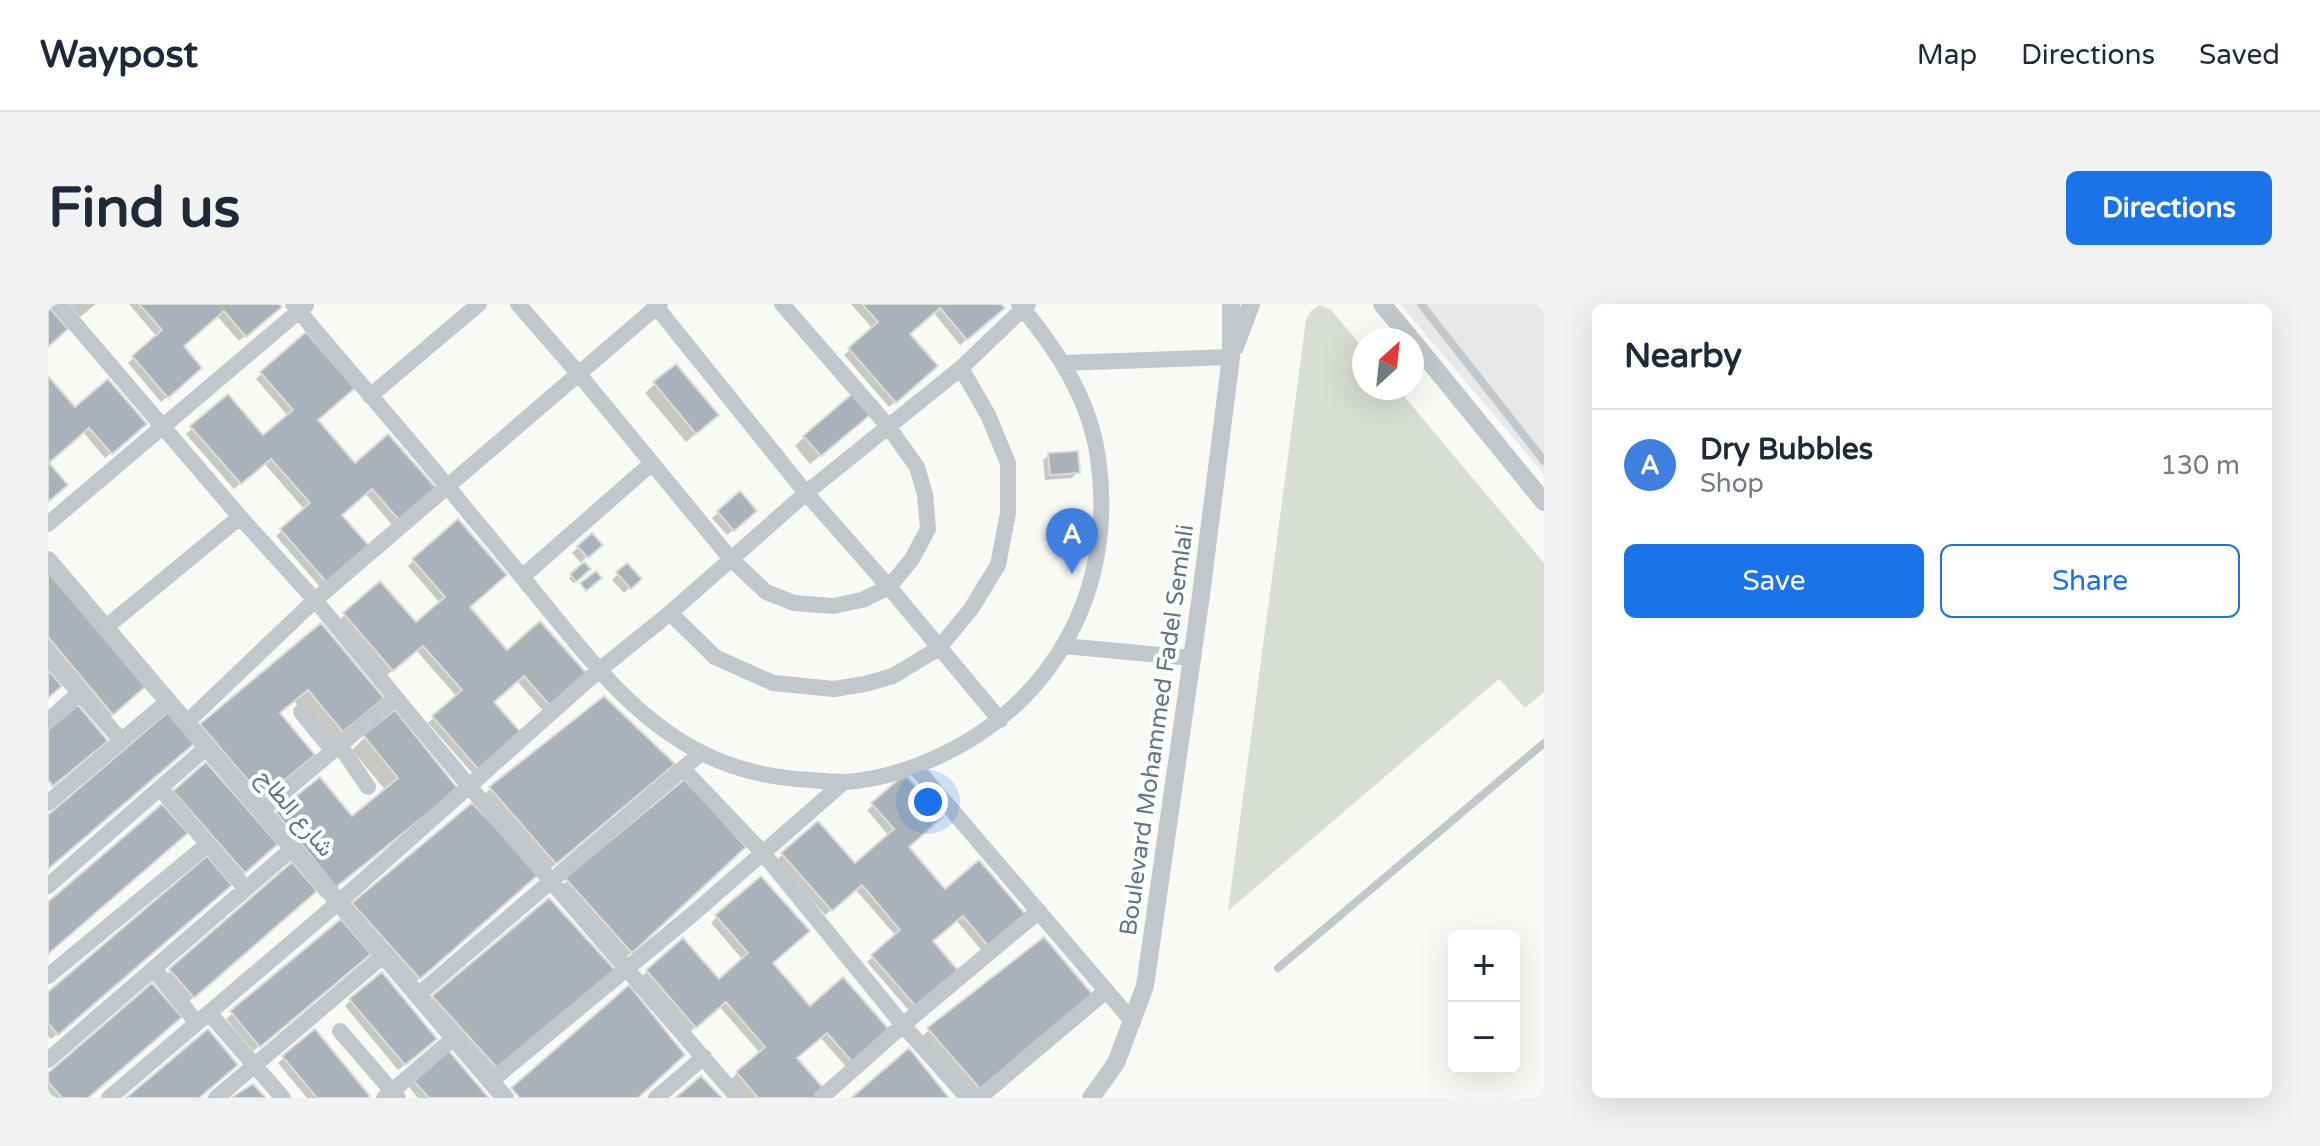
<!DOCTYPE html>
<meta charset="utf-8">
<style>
:root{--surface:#fff;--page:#f2f2f3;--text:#1f2937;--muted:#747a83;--line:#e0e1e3;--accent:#1a73e8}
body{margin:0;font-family:"Varela Round",Vazirmatn,sans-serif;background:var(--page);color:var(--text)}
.controls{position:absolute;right:24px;bottom:24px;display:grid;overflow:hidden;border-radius:12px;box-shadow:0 8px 32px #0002}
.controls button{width:72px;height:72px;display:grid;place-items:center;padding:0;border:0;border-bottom:2px solid var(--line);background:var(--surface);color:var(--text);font:40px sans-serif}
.compass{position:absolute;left:1304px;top:24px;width:72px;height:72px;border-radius:50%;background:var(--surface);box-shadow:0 8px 32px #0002;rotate:27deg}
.you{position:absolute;left:880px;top:498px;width:28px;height:28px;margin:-20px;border:6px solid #fff;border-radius:50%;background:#1a73e8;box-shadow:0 0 0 12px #1a73e833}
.badge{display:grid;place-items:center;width:52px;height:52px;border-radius:50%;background:var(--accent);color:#fff;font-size:26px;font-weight:700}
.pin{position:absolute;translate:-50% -66px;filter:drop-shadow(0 2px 4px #0008)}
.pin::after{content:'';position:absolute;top:42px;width:28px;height:24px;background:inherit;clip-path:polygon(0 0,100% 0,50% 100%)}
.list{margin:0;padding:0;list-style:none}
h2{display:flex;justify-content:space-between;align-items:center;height:104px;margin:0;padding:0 32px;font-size:34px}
h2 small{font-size:26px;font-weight:400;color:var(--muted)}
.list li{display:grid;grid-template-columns:52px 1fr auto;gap:24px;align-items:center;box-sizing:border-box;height:112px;padding:0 32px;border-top:2px solid var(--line)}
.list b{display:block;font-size:30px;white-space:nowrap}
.list p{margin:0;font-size:26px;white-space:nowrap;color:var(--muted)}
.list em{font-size:26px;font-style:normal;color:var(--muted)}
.actions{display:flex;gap:16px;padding:24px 32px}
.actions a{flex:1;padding:18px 0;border:2px solid var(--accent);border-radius:12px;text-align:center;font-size:28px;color:var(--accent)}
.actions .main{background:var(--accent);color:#fff}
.map{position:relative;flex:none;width:1496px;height:794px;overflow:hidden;border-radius:12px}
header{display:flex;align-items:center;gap:48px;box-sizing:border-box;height:112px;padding:0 40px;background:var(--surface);border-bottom:2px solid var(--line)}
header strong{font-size:38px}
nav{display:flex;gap:44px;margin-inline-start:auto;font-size:28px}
.intro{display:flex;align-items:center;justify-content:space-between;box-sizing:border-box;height:192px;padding:0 48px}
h1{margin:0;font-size:56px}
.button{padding:20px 36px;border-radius:12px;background:var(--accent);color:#fff;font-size:28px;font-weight:700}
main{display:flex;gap:48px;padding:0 48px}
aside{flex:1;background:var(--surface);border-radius:12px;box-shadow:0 8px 32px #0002}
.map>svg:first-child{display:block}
.built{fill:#e7e8e7}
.green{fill:#d9ded5}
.shadow{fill:#0003}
.building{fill:#a8b2b8;stroke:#dbdbd8;stroke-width:2}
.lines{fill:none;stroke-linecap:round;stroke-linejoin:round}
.service{stroke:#c2c7cb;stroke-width:8}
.minor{stroke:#c2c7cb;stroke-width:16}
.tertiary{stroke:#c2c7cb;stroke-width:18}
.labels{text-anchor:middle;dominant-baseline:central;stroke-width:8;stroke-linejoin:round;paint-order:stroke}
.street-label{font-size:24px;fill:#627583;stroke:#fff}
</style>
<header>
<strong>Waypost</strong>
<nav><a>Map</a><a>Directions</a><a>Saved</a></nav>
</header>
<div class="intro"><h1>Find us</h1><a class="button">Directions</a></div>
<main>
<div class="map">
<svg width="1496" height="794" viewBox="0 0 1496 794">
<rect width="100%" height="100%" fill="#f9f9f6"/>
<!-- built -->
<path class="built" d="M 1352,0 L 1496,0 L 1496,170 Z"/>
<!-- green -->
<path class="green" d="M 1271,1 L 1283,6 L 1316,45 L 1316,84 L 1349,84 L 1496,259 L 1496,388 L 1477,404 L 1451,375 L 1180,607 L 1258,16 L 1262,8 Z"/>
<!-- shadow -->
<path class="shadow" d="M 21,0 L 48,0 L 32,13 Z
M 81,0 L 228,0 L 225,9 L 191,37 L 169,12 L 133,42 L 146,70 L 113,98 L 80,59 L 109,33 Z
M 803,0 L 950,0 L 948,10 L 912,41 L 885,8 L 860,30 L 882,68 L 841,103 L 796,51 L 825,25 Z
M 627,62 L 659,120 L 638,138 L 597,89 Z
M 213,70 L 267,116 L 307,162 L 386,185 L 345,222 L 317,189 L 292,211 L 319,243 L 273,284 L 228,232 L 257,206 L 216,159 L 186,185 L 138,130 L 144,124 L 215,134 L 240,112 L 208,75 Z
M 0,75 L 27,106 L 90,126 L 57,154 L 35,128 L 0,158 Z
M 810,120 L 762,160 L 747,142 L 756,133 Z
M 1001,151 L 1030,168 L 1024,174 L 997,176 L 995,156 Z
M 692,190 L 701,213 L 679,231 L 664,214 Z
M 543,231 L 552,241 L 533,258 L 540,265 L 525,279 L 521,274 L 535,261 L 524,249 Z
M 366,256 L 420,303 L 459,349 L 538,372 L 497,409 L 469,377 L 444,398 L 472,430 L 426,471 L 380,419 L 409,393 L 368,346 L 338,372 L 290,317 L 332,280 L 367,321 L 392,299 L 360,262 Z
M 579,262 L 591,275 L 576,289 L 564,276 Z
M 0,269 L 83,395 L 51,422 L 0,361 Z
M 273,322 L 321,406 L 282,439 L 246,397 L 230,410 L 252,463 L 199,507 L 214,525 L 229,510 L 272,476 L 304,515 L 338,487 L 304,446 L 317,433 L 395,497 L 274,594 L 268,586 L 139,699 L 116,673 L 246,558 L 230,538 L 190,573 L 120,494 L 126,488 L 178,483 L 181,481 L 145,438 L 0,563 L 0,513 L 141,434 Z
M 556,394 L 611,472 L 495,571 L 491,567 L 358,686 L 301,621 L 298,624 L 314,656 L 205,747 L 178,715 L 295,615 L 293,613 L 306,600 L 482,562 L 430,497 L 442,485 Z
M 857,473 L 858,543 L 897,588 L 976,612 L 935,648 L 908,616 L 882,637 L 910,670 L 864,710 L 819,658 L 848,632 L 807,585 L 777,611 L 729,556 L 735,550 L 807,562 L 841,532 L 819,506 Z
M 637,478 L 683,555 L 570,661 L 506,588 Z
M 176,587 L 3,735 L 0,732 L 0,691 Z
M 669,613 L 723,660 L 762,705 L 841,728 L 800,765 L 772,733 L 747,755 L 767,794 L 699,794 L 683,775 L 712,749 L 671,702 L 642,728 L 593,673 L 599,667 L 670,677 L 695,656 L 663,619 Z
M 996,636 L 1043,691 L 924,794 L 868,738 L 881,726 Z
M 566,668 L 437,777 L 373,706 L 386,694 Z
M 303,696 L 381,741 L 350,766 L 297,702 Z
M 236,754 L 318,794 L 259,794 L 230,759 Z
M 0,772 L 38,794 L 4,794 L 0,790 Z
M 367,778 L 439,794 L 370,794 L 361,783 Z"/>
<!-- building -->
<path class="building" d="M 91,0 L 231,0 L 234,3 L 198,33 L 176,7 L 136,42 L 154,64 L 120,94 L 84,52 L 114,26 Z
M 814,0 L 953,0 L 957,4 L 919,36 L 892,4 L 862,30 L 890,62 L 848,99 L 800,44 L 830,18 Z
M 0,2 L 20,25 L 0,43 Z
M 258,28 L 307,84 L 270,116 L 307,159 L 340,130 L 389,185 L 352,217 L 324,185 L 294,211 L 322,243 L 280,280 L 232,225 L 262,199 L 223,155 L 193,180 L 142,122 L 180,90 L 215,131 L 245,106 L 212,68 Z
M 628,60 L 671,111 L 648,130 L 605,78 Z
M 0,72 L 27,103 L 60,75 L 99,120 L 64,150 L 41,124 L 1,159 L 20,181 L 0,198 Z
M 804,90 L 822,111 L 773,152 L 755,132 Z
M 1030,147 L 1032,169 L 1002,171 L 1000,149 Z
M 692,187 L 709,207 L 686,227 L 669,207 Z
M 410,215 L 459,271 L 422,303 L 459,346 L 492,317 L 541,372 L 504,404 L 476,372 L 446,398 L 474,430 L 432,467 L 384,412 L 414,386 L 375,342 L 345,367 L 295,309 L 332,277 L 368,318 L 397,293 L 364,255 Z
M 544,229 L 555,241 L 540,254 L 529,242 Z
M 536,258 L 543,265 L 528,278 L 522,270 Z
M 579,259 L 594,275 L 583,285 L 568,268 Z
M 0,266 L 98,382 L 65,411 L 0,333 Z
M 548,267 L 554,274 L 538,287 L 532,279 Z
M 273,319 L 336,394 L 295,428 L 260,386 L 232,409 L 267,451 L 215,494 L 152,420 Z
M 0,366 L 14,382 L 0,394 Z
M 556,392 L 627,460 L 508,560 L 441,483 Z
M 30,401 L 60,437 L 5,482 L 0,476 L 0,426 Z
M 347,406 L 410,485 L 288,583 L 228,508 L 272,473 L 304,512 L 350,474 L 315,431 Z
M 121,407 L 148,438 L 0,565 L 0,511 Z
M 158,458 L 230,540 L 197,569 L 125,487 Z
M 857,470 L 895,513 L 861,543 L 897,585 L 931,556 L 979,612 L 942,644 L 915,612 L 885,637 L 913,670 L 871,706 L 823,651 L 852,626 L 814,581 L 784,607 L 733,549 L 770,517 L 807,559 L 846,525 L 823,499 Z
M 637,475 L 698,543 L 584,649 L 517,574 Z
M 424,499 L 492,569 L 372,675 L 304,599 Z
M 114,500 L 140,529 L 0,650 L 0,598 Z
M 159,552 L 184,581 L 10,731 L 0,719 L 0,688 Z
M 244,558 L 269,587 L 146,694 L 121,665 Z
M 713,572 L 762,627 L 725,659 L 762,702 L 795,673 L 844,729 L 807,761 L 779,729 L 749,754 L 777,786 L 769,794 L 710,794 L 688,768 L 717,743 L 678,698 L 648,724 L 598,666 L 635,634 L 671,675 L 700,649 L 667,611 Z
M 501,594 L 569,668 L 451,766 L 384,692 Z
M 293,615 L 323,650 L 212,743 L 182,707 Z
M 996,633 L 1045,691 L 933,786 L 879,724 Z
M 334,668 L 389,735 L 357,761 L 301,695 Z
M 104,679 L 134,713 L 40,794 L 14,794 L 0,778 L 0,769 Z
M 581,681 L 637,751 L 590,794 L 472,794 L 463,784 Z
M 160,725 L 190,761 L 151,794 L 78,794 Z
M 267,725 L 322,792 L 320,794 L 269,794 L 234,752 Z
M 861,744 L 901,794 L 803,794 Z
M 400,746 L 441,794 L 381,794 L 365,776 Z
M 653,772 L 674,794 L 627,794 Z
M 205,780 L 218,794 L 183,794 Z"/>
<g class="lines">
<!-- service -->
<path class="service" d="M 1373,0 L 1496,157
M 1230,664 L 1496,439"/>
<!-- minor -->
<path class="minor" d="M 10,0 L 192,213 L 267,296 L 420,481 L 690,794
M 245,0 C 303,70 364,138 421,209 C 450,243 478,278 506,312 C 548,364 592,418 654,449 C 687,466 725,474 762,476 C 773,477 785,478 797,478 C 826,476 858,467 885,455 C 1006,402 1069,284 1050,154 C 1042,95 1008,44 971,0
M 470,0 L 530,69 L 682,254 L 718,288 L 746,299 L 785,302 L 814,296 L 841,283 L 864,255 L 880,225 L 877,190 L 869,163 L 840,122 L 734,0
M 606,0 L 758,189 L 841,283 L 952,416
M 1015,59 L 1183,53
M 322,92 L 431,0
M 0,220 L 258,1
M 474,273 L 604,159
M 622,309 L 667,353 L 725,379 L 786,385 L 817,380 L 845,372 L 891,344 L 923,305 L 950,261 L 960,209 L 960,159 L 940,111 L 913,64
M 57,324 L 192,213
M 1016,342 L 1145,354
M 0,353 L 73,436
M 253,408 L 285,447
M 0,417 L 31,389
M 138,419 L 267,296 L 612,0
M 292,442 L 320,483
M 867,463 L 1085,718
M 635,465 L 715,549 L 855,721 L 920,794
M 112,484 L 198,585
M 0,499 L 120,397
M 213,507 L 348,394
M 0,582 L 159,443
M 106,665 L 149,719
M 0,672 L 160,540
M 370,691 L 653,449
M 161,709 L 235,794
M 292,727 L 350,794
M 0,756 L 245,544
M 443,777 L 646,609 L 796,478
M 61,794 L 291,598 L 550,367 L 622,309 L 758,189 L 913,64 L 980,0
M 168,794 L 336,651
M 336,794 L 406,734
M 608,794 L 656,753
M 773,794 L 855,721 L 991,607
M 931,794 L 1058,687"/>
<!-- tertiary -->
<path class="tertiary" d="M 1334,0 L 1364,36
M 1364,36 L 1496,198
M 1187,43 L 1203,0
M 0,256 L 457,794
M 1043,794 L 1068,759 L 1097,682 L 1153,291 L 1183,53 L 1183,0"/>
</g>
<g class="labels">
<!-- street labels -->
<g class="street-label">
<text transform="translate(1109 426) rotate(-82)">Boulevard Mohammed Fadel Semlali</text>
<text transform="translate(247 509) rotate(50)">شارع الطاح</text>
</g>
</g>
</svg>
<div class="controls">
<button>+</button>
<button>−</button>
</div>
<svg class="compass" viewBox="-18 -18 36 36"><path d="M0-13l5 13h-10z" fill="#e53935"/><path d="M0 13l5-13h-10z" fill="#747a83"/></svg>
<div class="you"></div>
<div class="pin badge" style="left:1024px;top:270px;background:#3f7fe0">A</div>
</div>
<aside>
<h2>Nearby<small></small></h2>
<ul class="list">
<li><span class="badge" style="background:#3f7fe0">A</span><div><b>Dry Bubbles</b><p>Shop</p></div><em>130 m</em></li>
</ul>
<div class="actions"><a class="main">Save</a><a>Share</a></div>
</aside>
</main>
